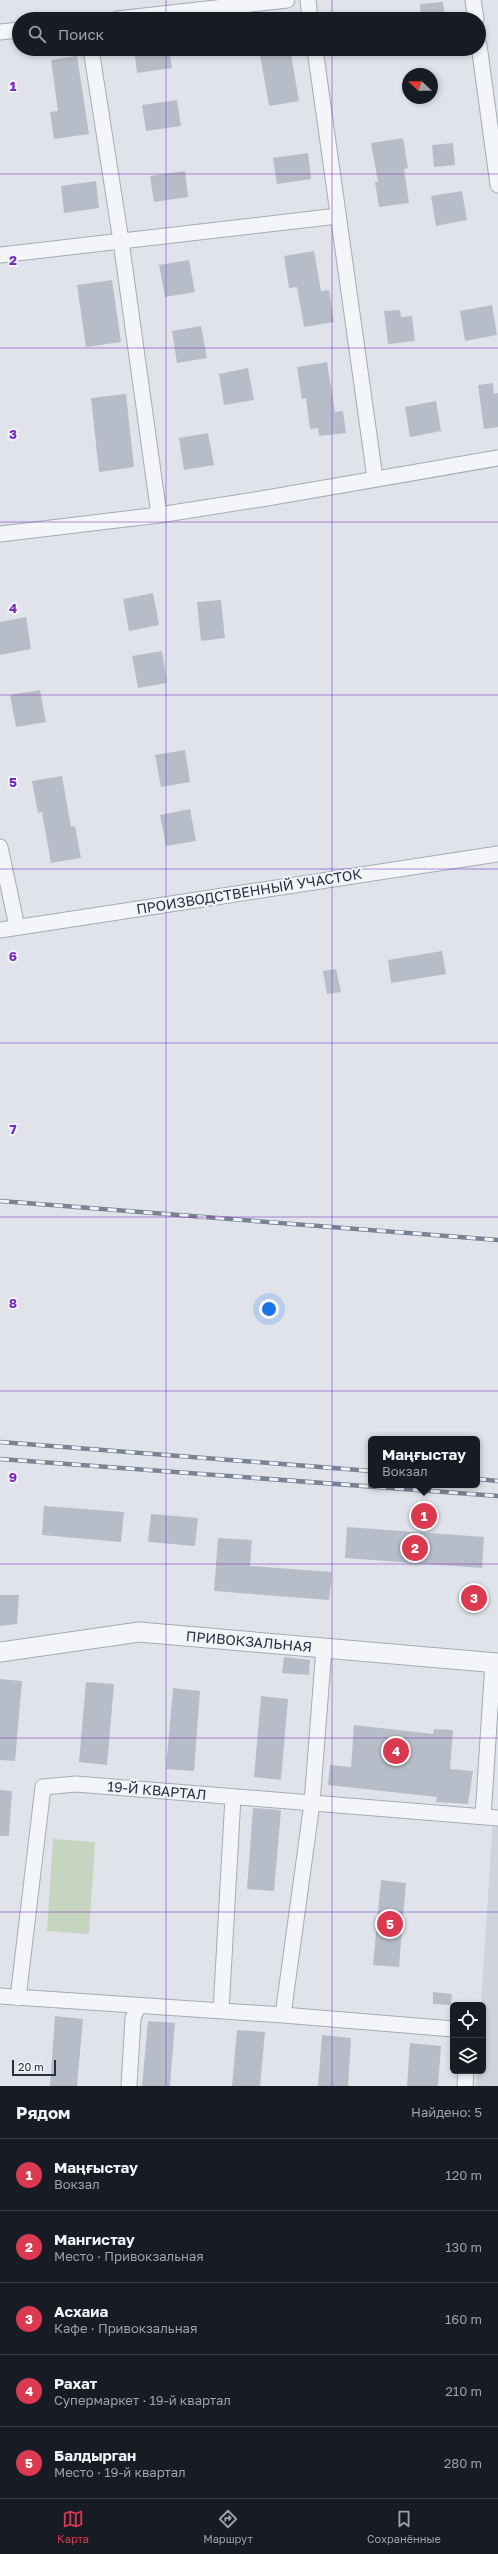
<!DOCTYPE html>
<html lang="ru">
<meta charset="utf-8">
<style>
:root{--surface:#171b24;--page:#20242c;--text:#f1f3f6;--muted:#9ea1a6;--line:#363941;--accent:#db3950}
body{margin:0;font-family:"Golos Text",sans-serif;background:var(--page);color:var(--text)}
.controls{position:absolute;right:12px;bottom:12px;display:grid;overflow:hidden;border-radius:6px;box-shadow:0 2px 6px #0003}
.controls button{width:36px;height:36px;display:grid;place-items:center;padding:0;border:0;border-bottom:1px solid var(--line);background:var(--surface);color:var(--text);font:20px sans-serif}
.compass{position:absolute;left:402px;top:68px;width:36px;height:36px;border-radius:50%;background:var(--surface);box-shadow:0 2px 6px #0003;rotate:292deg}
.scale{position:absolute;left:12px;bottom:10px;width:44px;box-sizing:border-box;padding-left:4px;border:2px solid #273143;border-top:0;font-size:11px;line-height:14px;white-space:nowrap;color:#273143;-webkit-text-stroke:3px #f0f3f7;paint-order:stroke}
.you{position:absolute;left:269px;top:1309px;width:14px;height:14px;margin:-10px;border:3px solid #fff;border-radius:50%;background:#1a73e8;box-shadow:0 0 0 6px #1a73e833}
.badge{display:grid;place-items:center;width:26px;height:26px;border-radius:50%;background:var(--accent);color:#fff;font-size:13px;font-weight:700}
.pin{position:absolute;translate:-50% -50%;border:2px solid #fff;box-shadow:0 1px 4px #0006}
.popup{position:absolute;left:368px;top:1436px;width:112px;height:52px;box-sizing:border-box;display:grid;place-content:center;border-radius:6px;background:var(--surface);filter:drop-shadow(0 1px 3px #0005);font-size:13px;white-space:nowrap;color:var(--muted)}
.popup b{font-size:15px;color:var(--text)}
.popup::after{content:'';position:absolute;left:50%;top:100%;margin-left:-8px;border:8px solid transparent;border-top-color:var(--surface)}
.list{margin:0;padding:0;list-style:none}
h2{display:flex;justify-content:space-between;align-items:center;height:52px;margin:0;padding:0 16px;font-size:17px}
h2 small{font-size:13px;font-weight:400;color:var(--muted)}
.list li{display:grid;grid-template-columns:26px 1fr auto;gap:12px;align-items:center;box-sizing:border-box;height:72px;padding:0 16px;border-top:1px solid var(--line)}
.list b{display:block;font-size:15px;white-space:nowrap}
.list p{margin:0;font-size:13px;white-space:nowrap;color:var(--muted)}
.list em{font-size:13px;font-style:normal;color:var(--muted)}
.icon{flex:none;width:22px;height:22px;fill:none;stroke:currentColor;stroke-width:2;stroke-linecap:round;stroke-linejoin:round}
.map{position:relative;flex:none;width:498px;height:2086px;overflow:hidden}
.search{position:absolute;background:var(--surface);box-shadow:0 2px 6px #0003;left:12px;right:12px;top:12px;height:44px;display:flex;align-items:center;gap:10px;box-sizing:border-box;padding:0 14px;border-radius:22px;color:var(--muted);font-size:15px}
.sheet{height:412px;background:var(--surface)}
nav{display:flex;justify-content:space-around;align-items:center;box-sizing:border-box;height:56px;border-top:1px solid var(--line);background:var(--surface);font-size:11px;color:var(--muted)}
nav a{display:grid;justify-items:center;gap:2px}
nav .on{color:var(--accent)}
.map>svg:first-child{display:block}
.built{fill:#ced3dd}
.green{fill:#c5d5c0}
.building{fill:#b7bdc8}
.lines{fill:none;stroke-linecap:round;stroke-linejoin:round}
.minor-casing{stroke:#a5abb5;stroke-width:17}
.tertiary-casing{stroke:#a5abb5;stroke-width:21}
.minor{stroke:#f3f5f8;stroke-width:15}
.tertiary{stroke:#f3f5f8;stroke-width:19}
.rail-casing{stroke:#788395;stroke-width:4.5}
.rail{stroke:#f0f3f7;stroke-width:3;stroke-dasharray:9;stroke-linecap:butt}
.grid{fill:none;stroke:#7b2cbf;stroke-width:1;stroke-opacity:0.55}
.labels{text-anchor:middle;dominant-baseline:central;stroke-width:4;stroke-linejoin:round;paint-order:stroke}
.street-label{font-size:14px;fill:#273143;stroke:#f0f3f7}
.grid-label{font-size:13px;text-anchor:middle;font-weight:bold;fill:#7b2cbf;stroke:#f0f3f7;stroke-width:4;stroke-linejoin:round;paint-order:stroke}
</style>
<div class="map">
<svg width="498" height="2086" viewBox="0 0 498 2086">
<rect width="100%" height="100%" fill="#e0e4ea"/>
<!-- built -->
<path class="built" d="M 493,1819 L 498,1820 L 498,2086 L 476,2086 L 477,2071 L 483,2071 L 483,2005 L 481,2005 Z"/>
<!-- green -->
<path class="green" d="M 53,1839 L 95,1842 L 89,1934 L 47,1931 Z"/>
<!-- building -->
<path class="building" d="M 443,2 L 445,19 L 421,19 L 420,4 Z
M 134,49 L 169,49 L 172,68 L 137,73 Z
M 259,49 L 290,49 L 299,101 L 269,106 Z
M 77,56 L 89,134 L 54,139 L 50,112 L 58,111 L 51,60 Z
M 177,100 L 181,126 L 146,131 L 142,105 Z
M 403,138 L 408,168 L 404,169 L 409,203 L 379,207 L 375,182 L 378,182 L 371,143 Z
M 453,143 L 455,165 L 434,167 L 432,145 Z
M 308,153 L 311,179 L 277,184 L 273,158 Z
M 185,171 L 188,197 L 154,202 L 150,176 Z
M 96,181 L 99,208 L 64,213 L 61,186 Z
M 462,191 L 467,220 L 436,226 L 431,196 Z
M 314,251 L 321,291 L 329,290 L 334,322 L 304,327 L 297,287 L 289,288 L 284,256 Z
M 189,260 L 195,292 L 165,297 L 159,265 Z
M 112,280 L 121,342 L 86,347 L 77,285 Z
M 492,305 L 497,335 L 465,341 L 460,311 Z
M 400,310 L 401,317 L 412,316 L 415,341 L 388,344 L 384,311 Z
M 201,326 L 207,358 L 177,363 L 172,331 Z
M 327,362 L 335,412 L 343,411 L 346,433 L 319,436 L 318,428 L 310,429 L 306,398 L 302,399 L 297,367 Z
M 248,368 L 254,400 L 224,405 L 219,374 Z
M 493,383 L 494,394 L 498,393 L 498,427 L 484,429 L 478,385 Z
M 126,394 L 134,467 L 99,472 L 91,398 Z
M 436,401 L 441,431 L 410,437 L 405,407 Z
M 208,433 L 214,465 L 184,470 L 179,438 Z
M 153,593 L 159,625 L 129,631 L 123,599 Z
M 221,600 L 225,638 L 201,641 L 197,602 Z
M 26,617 L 31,649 L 0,655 L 0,622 Z
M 162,651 L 167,683 L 138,688 L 132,656 Z
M 40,690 L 46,722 L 16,727 L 10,695 Z
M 185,750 L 190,782 L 161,787 L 155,755 Z
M 62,776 L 71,827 L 75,826 L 81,858 L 51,863 L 42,812 L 38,813 L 32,781 Z
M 190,809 L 196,841 L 166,846 L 160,815 Z
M 442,951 L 446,974 L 391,983 L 388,960 Z
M 336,969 L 341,992 L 327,994 L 323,971 Z
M 44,1506 L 124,1512 L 121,1542 L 42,1535 Z
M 151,1514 L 198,1518 L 195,1546 L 148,1542 Z
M 347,1527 L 484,1537 L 482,1568 L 345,1558 Z
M 218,1538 L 252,1540 L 250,1566 L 332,1572 L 329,1600 L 214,1591 Z
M 0,1595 L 19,1595 L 17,1624 L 0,1626 Z
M 284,1657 L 310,1660 L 309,1675 L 282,1673 Z
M 0,1679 L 22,1681 L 15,1761 L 0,1760 Z
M 86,1682 L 114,1684 L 107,1765 L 79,1762 Z
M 173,1688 L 200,1691 L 194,1771 L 166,1769 Z
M 261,1696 L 288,1699 L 281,1780 L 254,1777 Z
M 354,1725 L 433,1734 L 434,1729 L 453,1730 L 450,1769 L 473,1771 L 468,1804 L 436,1802 L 437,1797 L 328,1785 L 330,1765 L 351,1767 Z
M 0,1790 L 12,1791 L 9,1836 L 0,1836 Z
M 253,1808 L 281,1810 L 274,1891 L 247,1889 Z
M 381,1880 L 406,1883 L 399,1967 L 373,1965 Z
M 433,1992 L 452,1994 L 451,2005 L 433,2004 Z
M 55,2016 L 83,2019 L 77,2086 L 50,2086 Z
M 148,2021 L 175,2023 L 170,2086 L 142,2086 Z
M 237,2030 L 265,2032 L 260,2086 L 232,2086 Z
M 322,2035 L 351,2038 L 348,2086 L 318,2086 Z
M 410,2043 L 441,2046 L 438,2086 L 407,2086 Z"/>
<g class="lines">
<!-- minor casing -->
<g class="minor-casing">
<path id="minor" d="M 308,0 L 310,19
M 473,0 L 476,19
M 117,19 L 287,0
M 0,32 L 19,30
M 479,45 L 498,185
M 91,49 L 121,241 L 159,515
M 315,49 L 375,478
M 0,255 L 338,216
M 0,534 L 159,515 L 267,498 L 498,458
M 0,847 L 17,927
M 0,930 L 498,854
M 483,1816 L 493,1663
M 0,1996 L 283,2015 L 453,2029
M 18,1998 L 43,1787 L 76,1784 L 498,1818
M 221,2011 L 233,1797
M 283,2015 L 312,1803 L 324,1648
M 129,2086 L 133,2018 L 138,2007
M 465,2086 L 466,2071"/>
</g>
<!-- tertiary casing -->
<g class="tertiary-casing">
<path id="tertiary" d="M 0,1652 L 139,1632 L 498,1663"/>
</g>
<!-- minor -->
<use href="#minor" class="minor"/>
<!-- tertiary -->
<use href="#tertiary" class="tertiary"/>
<!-- rail casing -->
<g class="rail-casing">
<path id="rail" d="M 0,1201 L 498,1240
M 0,1442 L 371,1471
M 0,1459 L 498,1496
M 477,1479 L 498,1481"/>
</g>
<!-- rail -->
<use href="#rail" class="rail"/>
</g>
<!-- grid -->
<path class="grid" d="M 166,0 L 166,19M 332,0 L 332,19M 166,49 L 166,2086M 332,49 L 332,2086M 0,174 L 498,174M 0,348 L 498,348M 0,522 L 498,522M 0,695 L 498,695M 0,869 L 498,869M 0,1043 L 498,1043M 0,1217 L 498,1217M 0,1391 L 498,1391M 0,1564 L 498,1564M 0,1738 L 498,1738M 0,1912 L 498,1912"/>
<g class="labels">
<!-- street labels -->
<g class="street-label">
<text transform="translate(249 891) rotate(-9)">ПРОИЗВОДСТВЕННЫЙ УЧАСТОК</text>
<text transform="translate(249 1641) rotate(5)">ПРИВОКЗАЛЬНАЯ</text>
<text transform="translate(157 1790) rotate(5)">19-Й КВАРТАЛ</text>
</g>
</g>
<g class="grid-label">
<text x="13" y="91">1</text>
<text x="13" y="265">2</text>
<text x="13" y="439">3</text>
<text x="13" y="613">4</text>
<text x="13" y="787">5</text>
<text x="13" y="961">6</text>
<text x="13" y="1134">7</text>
<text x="13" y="1308">8</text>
<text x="13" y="1482">9</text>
</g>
</svg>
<div class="controls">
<button><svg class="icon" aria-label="locate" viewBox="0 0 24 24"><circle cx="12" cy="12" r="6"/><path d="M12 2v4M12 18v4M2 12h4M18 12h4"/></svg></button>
<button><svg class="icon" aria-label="layers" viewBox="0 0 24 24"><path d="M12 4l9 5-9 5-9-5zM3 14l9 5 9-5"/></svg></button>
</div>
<svg class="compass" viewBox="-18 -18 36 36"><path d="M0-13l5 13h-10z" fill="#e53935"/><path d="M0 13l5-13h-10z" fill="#9ea1a6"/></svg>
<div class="scale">20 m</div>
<div class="you"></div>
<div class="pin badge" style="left:424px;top:1516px">1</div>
<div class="popup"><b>Маңғыстау</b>Вокзал</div>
<div class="pin badge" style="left:415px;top:1548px">2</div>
<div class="pin badge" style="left:474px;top:1598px">3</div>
<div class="pin badge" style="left:396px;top:1751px">4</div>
<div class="pin badge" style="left:390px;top:1924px">5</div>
<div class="search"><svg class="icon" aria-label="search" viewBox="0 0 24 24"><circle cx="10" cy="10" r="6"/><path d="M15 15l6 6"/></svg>Поиск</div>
</div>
<section class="sheet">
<h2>Рядом<small>Найдено: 5</small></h2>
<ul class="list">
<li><span class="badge">1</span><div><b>Маңғыстау</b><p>Вокзал</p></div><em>120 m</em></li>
<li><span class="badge">2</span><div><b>Мангистау</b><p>Место · Привокзальная</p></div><em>130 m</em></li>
<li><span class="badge">3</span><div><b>Асхаиа</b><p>Кафе · Привокзальная</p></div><em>160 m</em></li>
<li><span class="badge">4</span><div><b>Рахат</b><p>Супермаркет · 19-й квартал</p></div><em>210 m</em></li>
<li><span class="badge">5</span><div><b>Балдырган</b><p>Место · 19-й квартал</p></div><em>280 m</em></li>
</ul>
</section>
<nav>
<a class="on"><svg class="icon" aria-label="map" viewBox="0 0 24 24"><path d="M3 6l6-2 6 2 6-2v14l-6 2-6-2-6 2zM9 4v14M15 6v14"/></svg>Карта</a>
<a><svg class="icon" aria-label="directions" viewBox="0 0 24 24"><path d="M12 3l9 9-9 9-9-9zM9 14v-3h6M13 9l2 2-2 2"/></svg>Маршрут</a>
<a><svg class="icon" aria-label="saved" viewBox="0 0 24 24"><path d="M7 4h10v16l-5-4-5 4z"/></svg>Сохранённые</a>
</nav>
